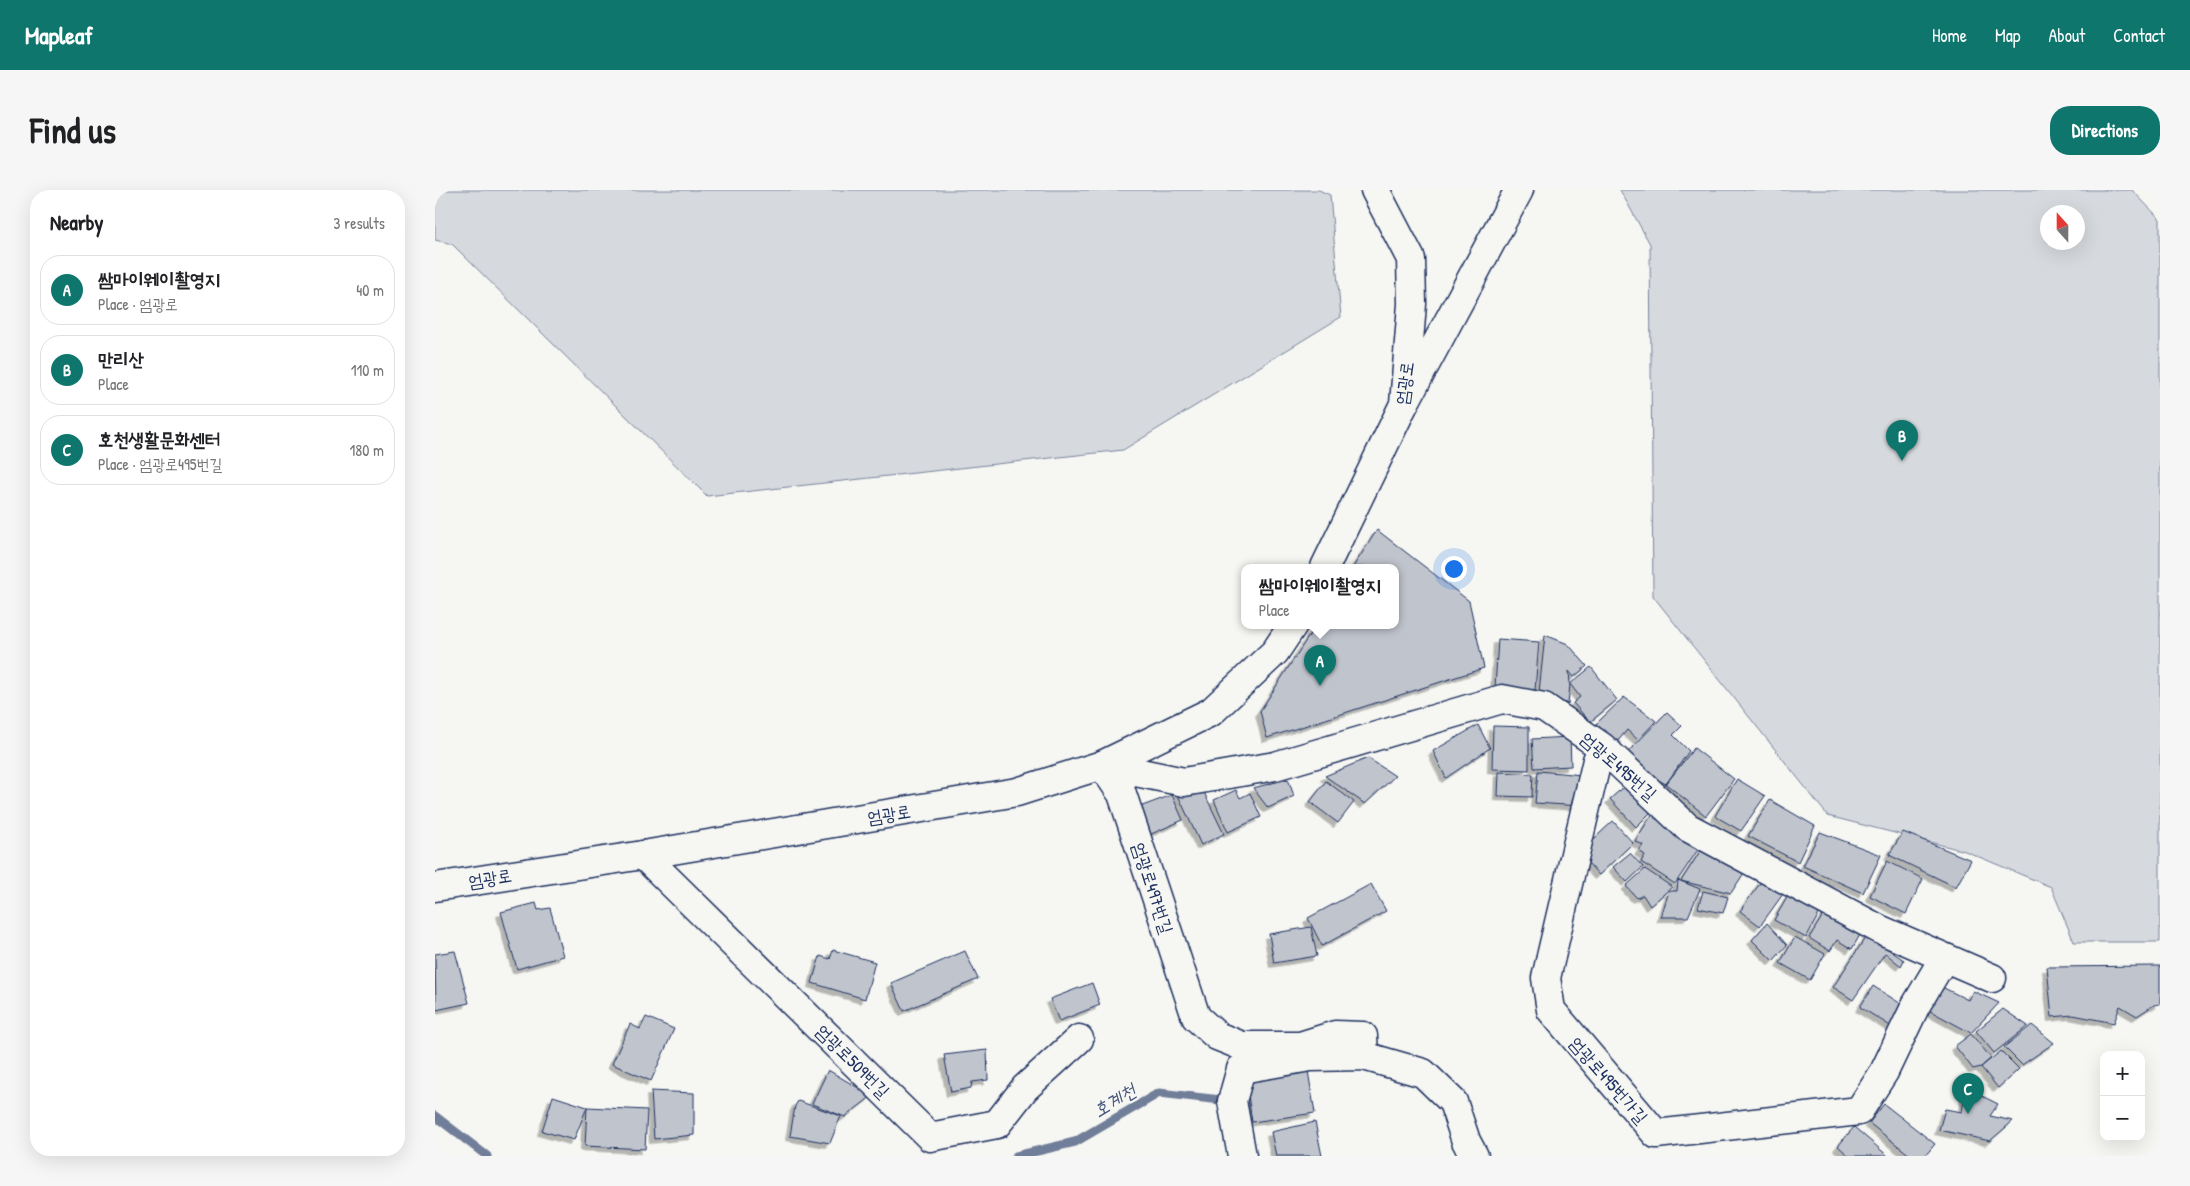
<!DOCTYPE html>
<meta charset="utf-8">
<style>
:root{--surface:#fff;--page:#f6f6f6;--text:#202124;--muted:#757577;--line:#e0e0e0;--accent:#0f766e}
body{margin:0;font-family:"Patrick Hand","Poor Story",sans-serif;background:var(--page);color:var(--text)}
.controls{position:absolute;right:15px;bottom:15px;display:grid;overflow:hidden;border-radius:10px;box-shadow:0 5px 20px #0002}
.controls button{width:45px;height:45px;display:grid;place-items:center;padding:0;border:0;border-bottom:1px solid var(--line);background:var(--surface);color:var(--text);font:25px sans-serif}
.compass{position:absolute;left:1605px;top:15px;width:45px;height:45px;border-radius:50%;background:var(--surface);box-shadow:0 5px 20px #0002;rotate:339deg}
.you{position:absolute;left:1018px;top:378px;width:18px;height:18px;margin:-12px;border:4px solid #fff;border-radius:50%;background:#1a73e8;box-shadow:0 0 0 8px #1a73e833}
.badge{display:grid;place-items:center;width:32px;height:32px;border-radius:50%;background:var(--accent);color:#fff;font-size:16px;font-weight:700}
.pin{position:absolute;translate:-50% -41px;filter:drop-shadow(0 1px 2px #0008)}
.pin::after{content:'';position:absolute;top:26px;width:18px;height:15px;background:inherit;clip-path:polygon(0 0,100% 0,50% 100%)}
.popup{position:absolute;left:806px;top:374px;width:158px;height:65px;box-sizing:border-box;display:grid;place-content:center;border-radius:10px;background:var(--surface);filter:drop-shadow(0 1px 4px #0005);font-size:16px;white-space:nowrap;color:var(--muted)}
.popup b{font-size:19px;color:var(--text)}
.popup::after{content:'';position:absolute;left:50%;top:100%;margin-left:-10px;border:10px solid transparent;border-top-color:var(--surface)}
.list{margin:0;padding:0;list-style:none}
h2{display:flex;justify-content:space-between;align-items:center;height:65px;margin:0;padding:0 20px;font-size:21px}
h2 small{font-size:16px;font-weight:400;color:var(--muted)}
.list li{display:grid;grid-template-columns:32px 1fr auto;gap:15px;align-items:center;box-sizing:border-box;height:70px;margin:0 10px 10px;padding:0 10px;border:1px solid var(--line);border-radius:20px}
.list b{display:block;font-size:19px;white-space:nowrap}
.list p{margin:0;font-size:16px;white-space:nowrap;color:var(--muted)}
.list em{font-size:16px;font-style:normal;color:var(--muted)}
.map{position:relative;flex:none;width:1725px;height:966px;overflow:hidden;border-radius:20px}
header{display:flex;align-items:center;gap:30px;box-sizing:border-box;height:70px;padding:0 25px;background:var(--accent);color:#fff}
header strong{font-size:24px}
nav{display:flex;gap:28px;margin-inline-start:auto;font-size:18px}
.intro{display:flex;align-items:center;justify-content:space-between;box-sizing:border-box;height:120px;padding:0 30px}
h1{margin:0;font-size:35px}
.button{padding:12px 22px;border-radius:20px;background:var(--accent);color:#fff;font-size:18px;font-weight:700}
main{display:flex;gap:30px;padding:0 30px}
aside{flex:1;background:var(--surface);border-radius:20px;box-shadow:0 5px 20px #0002}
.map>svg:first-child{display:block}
.green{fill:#d6d9dd;stroke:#78849e;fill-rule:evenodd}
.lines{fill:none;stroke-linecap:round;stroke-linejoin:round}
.stream{stroke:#717e99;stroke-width:9}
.building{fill:#c0c4cd;stroke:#1b2f5e;filter:url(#shadow)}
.minor-casing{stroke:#1b2f5e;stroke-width:31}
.major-casing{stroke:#1b2f5e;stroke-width:31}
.minor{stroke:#f6f6f2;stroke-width:28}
.major{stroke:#f6f6f2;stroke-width:28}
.labels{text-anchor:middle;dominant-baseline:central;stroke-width:4.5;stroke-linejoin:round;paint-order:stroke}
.street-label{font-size:18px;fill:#1b2f5e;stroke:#f6f6f2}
.water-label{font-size:19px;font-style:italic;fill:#46567b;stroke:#f6f6f2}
</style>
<header>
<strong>Mapleaf</strong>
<nav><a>Home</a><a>Map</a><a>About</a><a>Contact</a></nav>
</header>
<div class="intro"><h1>Find us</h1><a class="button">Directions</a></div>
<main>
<aside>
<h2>Nearby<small>3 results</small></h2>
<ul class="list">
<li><span class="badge">A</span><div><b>쌈마이웨이촬영지</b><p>Place · 엄광로</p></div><em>40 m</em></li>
<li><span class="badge">B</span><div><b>만리산</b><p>Place</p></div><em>110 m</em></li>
<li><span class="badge">C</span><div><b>호천생활문화센터</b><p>Place · 엄광로495번길</p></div><em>180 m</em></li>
</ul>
</aside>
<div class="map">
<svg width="1725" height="966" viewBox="0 0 1725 966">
<defs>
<filter id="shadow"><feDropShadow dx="-4.5" dy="4.5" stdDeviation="0" flood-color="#0004"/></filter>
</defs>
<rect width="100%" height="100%" fill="#f6f6f2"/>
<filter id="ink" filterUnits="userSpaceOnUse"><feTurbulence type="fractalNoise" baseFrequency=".02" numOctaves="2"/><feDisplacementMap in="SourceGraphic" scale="10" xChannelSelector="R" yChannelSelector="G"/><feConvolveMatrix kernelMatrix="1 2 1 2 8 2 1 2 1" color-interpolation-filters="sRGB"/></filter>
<g filter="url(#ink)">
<!-- green -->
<path class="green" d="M 0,0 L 884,0 L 895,5 L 906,127 L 688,260 L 272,306 L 17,54 L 0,50 Z
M 1185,0 L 1697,0 L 1725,29 L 1725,752 L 1639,752 L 1616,697 L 1530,661 L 1393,626 L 1218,406 L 1215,54 ZM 1612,22 L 1642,22 L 1642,52 L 1612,52 Z"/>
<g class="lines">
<!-- stream -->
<path class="stream" d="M 0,926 L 52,966
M 581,966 L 640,952 L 724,903 L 795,911"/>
</g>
<!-- building -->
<path class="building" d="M 942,340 L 1034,411 L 1049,478 L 832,548 L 825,521 L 881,435 L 960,435 L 960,377 L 918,377 Z
M 1110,445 L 1133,454 L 1152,476 L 1139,487 L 1134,481 L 1135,494 L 1133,514 L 1104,502 Z
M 1063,449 L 1104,452 L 1100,500 L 1060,498 Z
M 1156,477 L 1182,510 L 1155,532 L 1138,513 L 1145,507 L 1135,494 Z
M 1189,507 L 1221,531 L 1203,550 L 1192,540 L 1182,552 L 1161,534 Z
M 1232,522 L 1247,536 L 1238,545 L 1254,561 L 1231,594 L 1225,591 L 1193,562 Z
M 1043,535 L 1055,558 L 1011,588 L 998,561 Z
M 1058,536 L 1094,537 L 1094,580 L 1057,579 Z
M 1135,547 L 1136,576 L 1099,578 L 1097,549 Z
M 1259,558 L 1299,589 L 1271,626 L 1231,594 Z
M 933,568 L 960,586 L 930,614 L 890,586 Z
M 1103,581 L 1148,585 L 1146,616 L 1100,613 Z
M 1064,582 L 1098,584 L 1097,607 L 1063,606 Z
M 853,589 L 859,606 L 833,618 L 818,598 Z
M 1302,589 L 1330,606 L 1306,641 L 1280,626 Z
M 891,591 L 919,612 L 903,633 L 875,612 Z
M 764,592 L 789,644 L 766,655 L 742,603 Z
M 1192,594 L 1218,620 L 1201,637 L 1175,609 Z
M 801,600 L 805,608 L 815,603 L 826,627 L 793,642 L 779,610 Z
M 737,605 L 748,630 L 714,645 L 702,618 Z
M 1335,610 L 1380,636 L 1363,672 L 1313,646 Z
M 1218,623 L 1266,655 L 1240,694 L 1206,672 L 1210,665 L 1204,661 L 1208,655 L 1200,651 Z
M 1178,631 L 1198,653 L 1164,685 L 1144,663 Z
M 1385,642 L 1446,665 L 1428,703 L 1368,676 Z
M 1468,642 L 1536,670 L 1521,697 L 1454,665 Z
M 1268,657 L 1309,683 L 1296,703 L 1246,691 Z
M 1195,663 L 1208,677 L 1192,692 L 1178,677 Z
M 1452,671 L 1488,689 L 1471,724 L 1435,706 Z
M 1210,679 L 1237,697 L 1215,716 L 1208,705 L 1202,708 L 1191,696 Z
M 1328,689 L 1348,704 L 1325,736 L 1305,721 Z
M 1243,690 L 1265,699 L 1253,727 L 1226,727 L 1234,701 L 1242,701 Z
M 936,694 L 951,721 L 887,756 L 873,728 Z
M 1268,701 L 1293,707 L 1288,723 L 1263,718 Z
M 1354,704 L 1385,722 L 1371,748 L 1339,730 Z
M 101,713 L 103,720 L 115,718 L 128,766 L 82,779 L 66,722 Z
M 1390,722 L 1426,743 L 1417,759 L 1402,750 L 1395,761 L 1374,748 Z
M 1332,733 L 1352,755 L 1338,771 L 1317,750 Z
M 876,737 L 882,766 L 839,773 L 834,744 Z
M 1432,745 L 1469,770 L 1466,776 L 1450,763 L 1418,810 L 1398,797 Z
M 1360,747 L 1390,764 L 1375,790 L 1345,773 Z
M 398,760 L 440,772 L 430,809 L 377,793 L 385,766 L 395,769 Z
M 20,761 L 34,813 L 1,820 L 0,764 Z
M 530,761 L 543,789 L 469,821 L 456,793 Z
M 1725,776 L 1725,814 L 1719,815 L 1702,826 L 1685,816 L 1679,833 L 1638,825 L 1617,827 L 1612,777 Z
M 657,793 L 665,815 L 624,831 L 615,809 Z
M 1438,796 L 1471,817 L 1457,837 L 1425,817 Z
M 1505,796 L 1533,810 L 1538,801 L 1564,813 L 1536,843 L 1488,817 Z
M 1568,819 L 1593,836 L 1559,863 L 1541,841 Z
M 211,827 L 239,839 L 216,891 L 177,874 L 195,834 L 205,839 Z
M 1597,835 L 1619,853 L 1587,875 L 1569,857 Z
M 1536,844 L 1556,868 L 1546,877 L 1538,879 L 1520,856 Z
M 552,860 L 553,890 L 537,892 L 536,898 L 516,902 L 509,865 Z
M 1566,861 L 1584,879 L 1563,898 L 1546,877 Z
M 393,880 L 437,906 L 410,927 L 377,914 Z
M 873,881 L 880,923 L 817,932 L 811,891 Z
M 1531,898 L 1563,914 L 1555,926 L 1578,931 L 1555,951 L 1504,940 L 1510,919 L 1527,922 Z
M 216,901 L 259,903 L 259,945 L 219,949 Z
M 118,906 L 152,917 L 139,950 L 107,941 Z
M 363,911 L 406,926 L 395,953 L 355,946 L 360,916 Z
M 1449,914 L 1500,954 L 1490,966 L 1476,966 L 1434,933 Z
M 152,917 L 212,920 L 210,959 L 150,956 Z
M 880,932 L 887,966 L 841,966 L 836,942 Z
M 1419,937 L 1453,966 L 1414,966 L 1403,956 Z"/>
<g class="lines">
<!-- minor casing -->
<g class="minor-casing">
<path id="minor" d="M 969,214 L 1084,0
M 1174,563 L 1162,570 L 1111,788 L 1116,820 L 1221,944 L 1424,921 L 1449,882 L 1481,815 L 1509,768
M 667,575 L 749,592 L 840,576 L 1067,509 L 1109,517 L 1167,557 L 1252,637 L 1444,739 L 1557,788
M 667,575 L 687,604 L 761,827 L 782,846 L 807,856 L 865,856 L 900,845 L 928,846 L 929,866
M 208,665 L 495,947 L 562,934 L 590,898 L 644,849
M 807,966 L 797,911 L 806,879 L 875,867 L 929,866 L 988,883 L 1018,912 L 1031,951 L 1039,966"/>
</g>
<!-- major casing -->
<g class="major-casing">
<path id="major" d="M 890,377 L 969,214 L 977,114 L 976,69 L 940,0
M 0,697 L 208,665 L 582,602 L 667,575 L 776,522 L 840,462 L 858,435"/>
</g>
<!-- minor -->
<use href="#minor" class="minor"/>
<!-- major -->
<use href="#major" class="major"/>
</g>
</g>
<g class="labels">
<!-- street labels -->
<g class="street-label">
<text transform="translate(969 193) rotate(-82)">엄광로</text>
<text transform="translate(1184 576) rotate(41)">엄광로495번길</text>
<text transform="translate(454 624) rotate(-9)">엄광로</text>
<text transform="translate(55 688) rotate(-9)">엄광로</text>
<text transform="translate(718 698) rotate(72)">엄광로497번길</text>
<text transform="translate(418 871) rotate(45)">엄광로509번길</text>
<text transform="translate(1174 890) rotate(49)">엄광로495번가길</text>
</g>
<!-- water labels -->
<g class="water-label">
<text transform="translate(679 910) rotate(-31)">호계천</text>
</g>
</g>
</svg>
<div class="controls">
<button>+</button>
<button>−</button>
</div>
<svg class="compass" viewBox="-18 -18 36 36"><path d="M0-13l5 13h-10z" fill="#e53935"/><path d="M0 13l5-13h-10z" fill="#757577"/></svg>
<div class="you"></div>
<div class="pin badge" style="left:885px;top:496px">A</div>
<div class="popup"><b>쌈마이웨이촬영지</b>Place</div>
<div class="pin badge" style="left:1467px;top:271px">B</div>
<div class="pin badge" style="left:1533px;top:924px">C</div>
</div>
</main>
